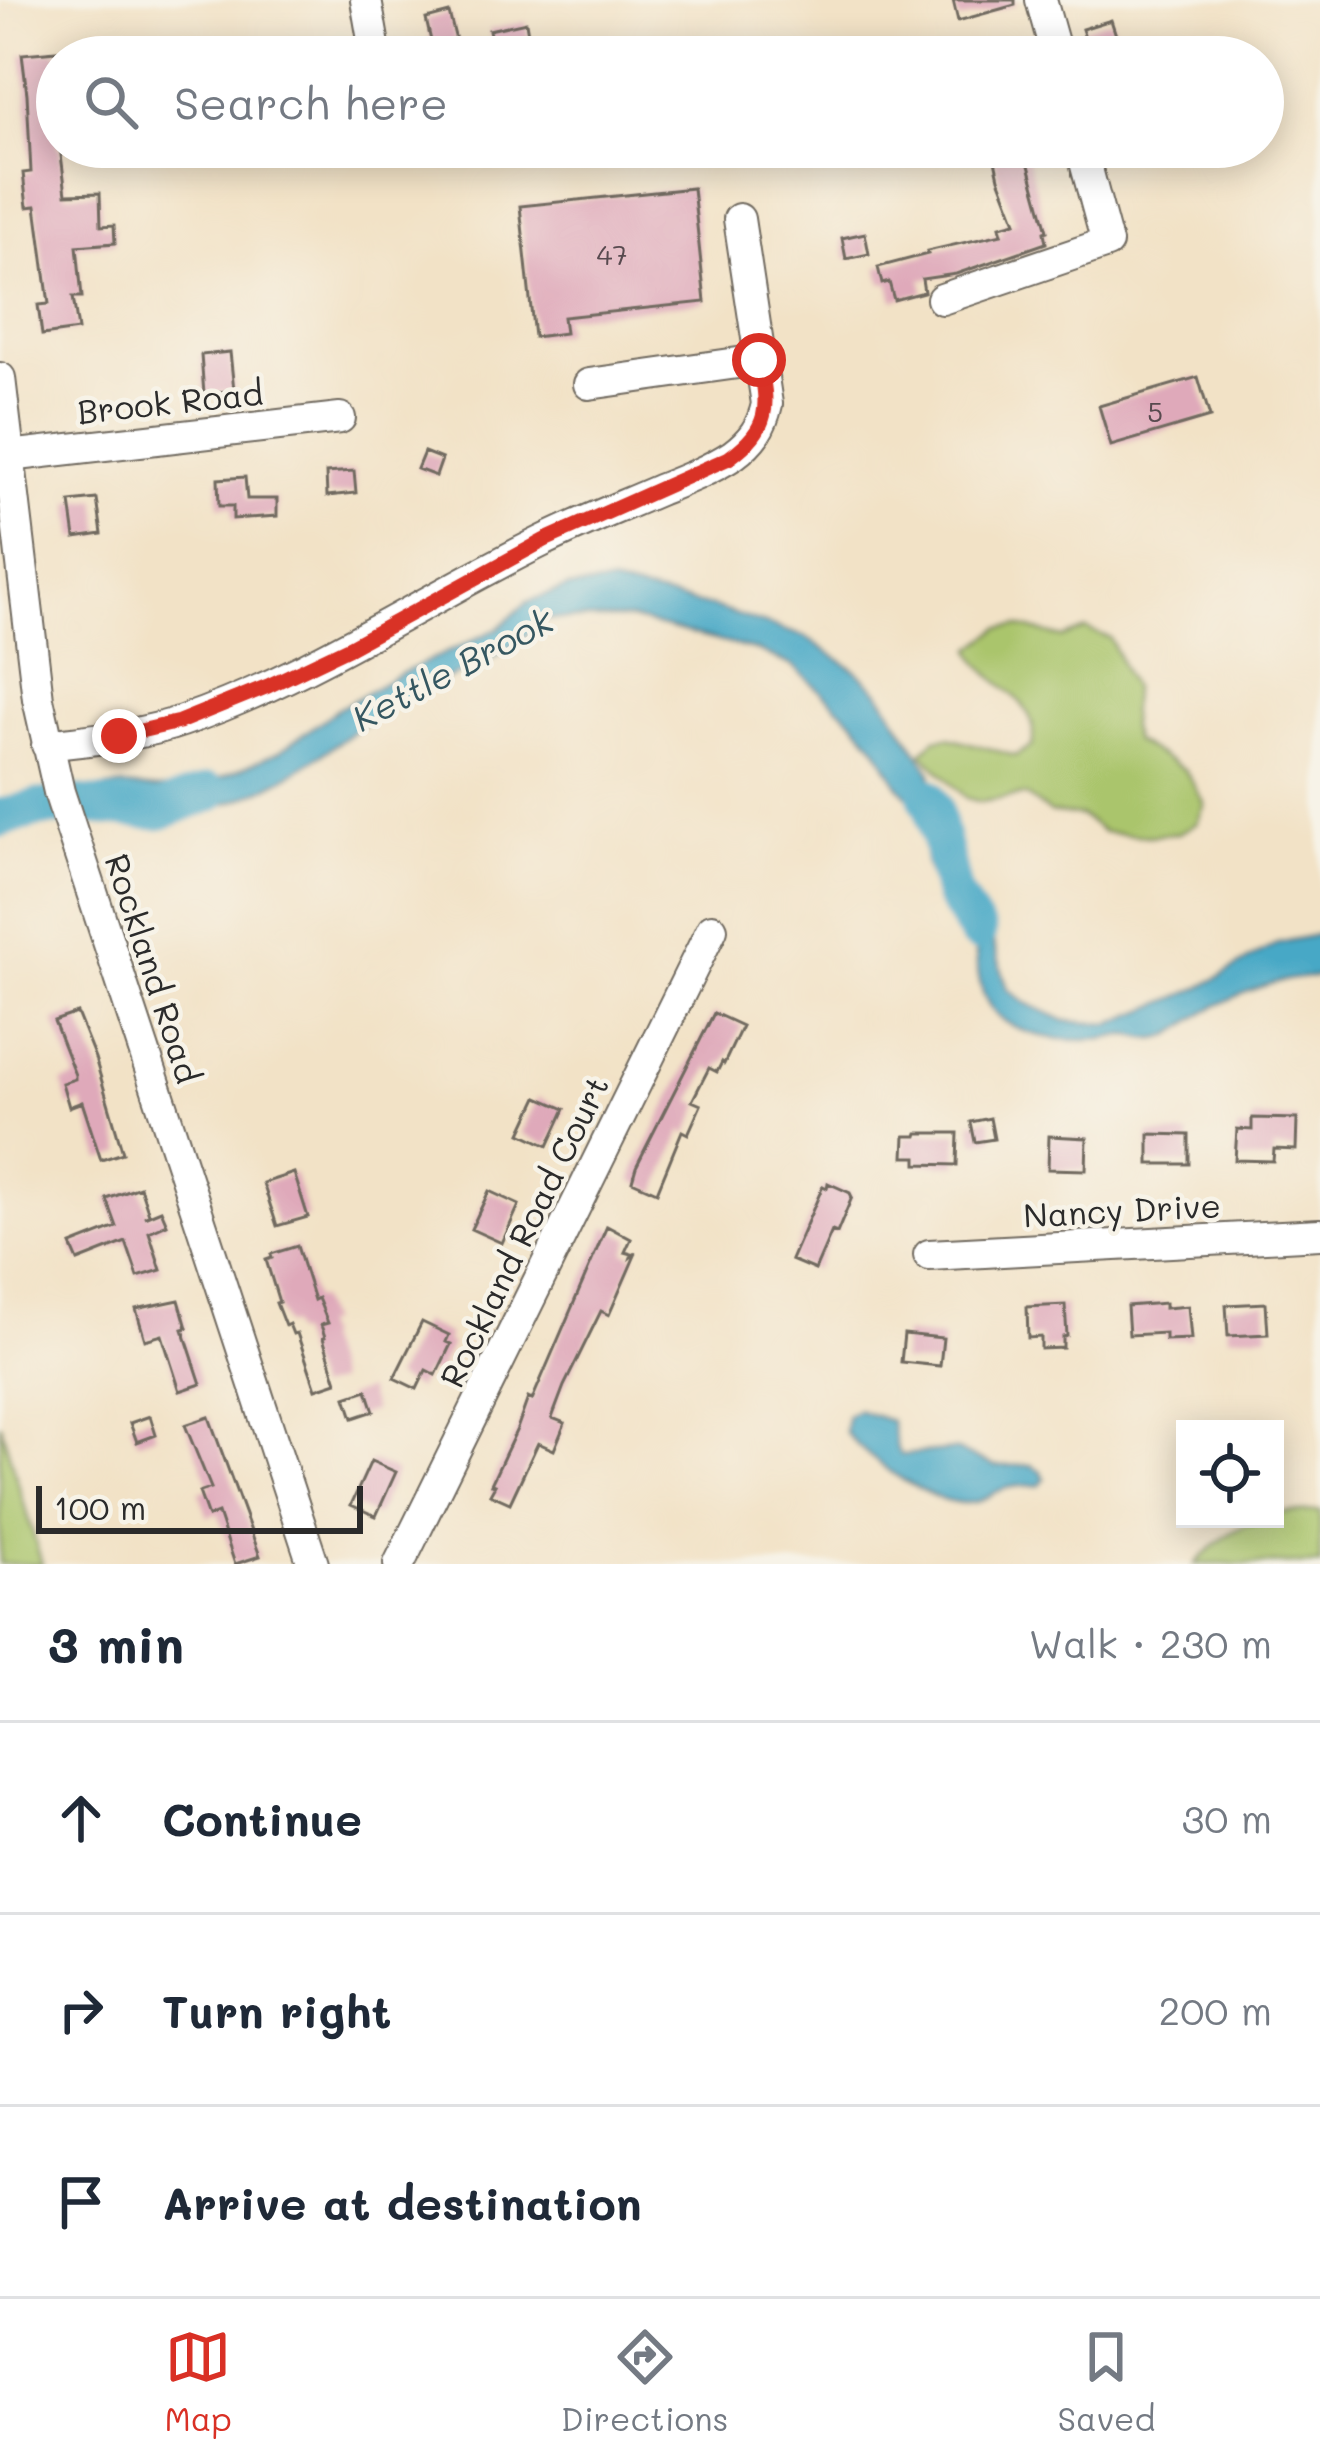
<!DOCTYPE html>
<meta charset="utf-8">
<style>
:root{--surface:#fff;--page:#f6f6f7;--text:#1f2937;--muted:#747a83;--line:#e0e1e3;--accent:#d93025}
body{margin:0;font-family:Mali,sans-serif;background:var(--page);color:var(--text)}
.controls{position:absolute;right:36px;bottom:36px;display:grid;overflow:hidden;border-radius:0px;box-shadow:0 6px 30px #0003}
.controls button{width:108px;height:108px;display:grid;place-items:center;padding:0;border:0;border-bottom:3px solid var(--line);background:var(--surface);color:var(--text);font:60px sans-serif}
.scale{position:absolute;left:36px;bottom:30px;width:327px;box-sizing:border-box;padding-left:12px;border:6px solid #2b2b2b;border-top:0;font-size:33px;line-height:42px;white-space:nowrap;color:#2b2b2b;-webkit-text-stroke:9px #f7f3e8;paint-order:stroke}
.stop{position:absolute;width:36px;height:36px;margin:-27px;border:9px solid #d93025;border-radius:50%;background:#fff}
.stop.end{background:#d93025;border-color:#fff;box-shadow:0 3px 12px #0008}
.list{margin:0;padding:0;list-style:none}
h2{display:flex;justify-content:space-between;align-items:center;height:156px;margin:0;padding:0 48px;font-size:51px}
h2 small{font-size:39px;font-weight:400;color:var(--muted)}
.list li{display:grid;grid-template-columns:78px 1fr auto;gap:36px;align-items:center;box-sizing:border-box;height:192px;padding:0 48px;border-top:3px solid var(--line)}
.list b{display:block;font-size:45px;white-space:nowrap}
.list em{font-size:39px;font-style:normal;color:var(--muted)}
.icon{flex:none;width:66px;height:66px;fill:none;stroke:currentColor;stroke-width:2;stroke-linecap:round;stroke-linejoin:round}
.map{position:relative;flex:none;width:1320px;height:1564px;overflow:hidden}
.search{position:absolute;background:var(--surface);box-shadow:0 6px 30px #0003;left:36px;right:36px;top:36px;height:132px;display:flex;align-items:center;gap:30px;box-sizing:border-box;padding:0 42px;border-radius:66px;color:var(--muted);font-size:45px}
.sheet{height:732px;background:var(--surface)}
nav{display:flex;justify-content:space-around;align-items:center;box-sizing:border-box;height:168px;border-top:3px solid var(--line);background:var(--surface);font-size:33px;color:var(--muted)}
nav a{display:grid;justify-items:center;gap:6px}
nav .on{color:var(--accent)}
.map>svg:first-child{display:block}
.green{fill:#aac56c;stroke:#6a784c;stroke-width:3}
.water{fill:#47a8c6;stroke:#396a78;stroke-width:3}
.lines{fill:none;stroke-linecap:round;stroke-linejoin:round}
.river{stroke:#47a8c6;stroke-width:39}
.building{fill:#dfa9ba}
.minor-casing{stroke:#716b61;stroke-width:34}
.minor{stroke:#fff;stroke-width:30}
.route{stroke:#d93025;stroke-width:15}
.labels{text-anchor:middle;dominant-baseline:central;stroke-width:9;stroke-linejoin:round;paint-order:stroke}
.number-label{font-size:27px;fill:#584a4f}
.street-label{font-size:33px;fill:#2b2b2b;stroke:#f7f3e8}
.water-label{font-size:36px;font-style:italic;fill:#355761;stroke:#f7f3e8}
</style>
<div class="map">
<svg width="1320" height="1564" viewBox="0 0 1320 1564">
<rect width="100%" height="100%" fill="#f7f3e8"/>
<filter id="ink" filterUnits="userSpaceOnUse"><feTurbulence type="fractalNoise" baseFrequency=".00833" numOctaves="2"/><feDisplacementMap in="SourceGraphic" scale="24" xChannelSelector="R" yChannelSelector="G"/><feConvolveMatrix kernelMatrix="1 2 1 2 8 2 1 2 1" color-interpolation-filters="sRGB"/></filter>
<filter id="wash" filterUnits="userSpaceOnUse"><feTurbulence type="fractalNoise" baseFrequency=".004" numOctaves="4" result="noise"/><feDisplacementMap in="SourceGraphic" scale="48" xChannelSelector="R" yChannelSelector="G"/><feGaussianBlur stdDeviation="2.7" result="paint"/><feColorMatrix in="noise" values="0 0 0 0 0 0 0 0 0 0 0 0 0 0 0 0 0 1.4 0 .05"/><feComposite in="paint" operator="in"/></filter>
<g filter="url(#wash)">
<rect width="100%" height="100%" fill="#f2e2c6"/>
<!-- green -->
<path class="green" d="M 1018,626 L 1063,638 L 1086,629 L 1110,638 L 1132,688 L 1130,728 L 1134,741 L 1185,770 L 1205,804 L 1197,823 L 1179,833 L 1148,836 L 1103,832 L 1081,816 L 1050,813 L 1025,795 L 981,802 L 966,798 L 922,753 L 935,739 L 949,737 L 1015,756 L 1032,746 C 1033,739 1035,732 1033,726 C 1025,691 983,681 972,649 L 1000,628 Z
M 0,1423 L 42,1564 L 0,1564 Z
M 1320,1511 L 1320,1564 L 1195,1564 C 1217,1541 1242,1519 1275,1519 L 1275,1513 Z"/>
<!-- water -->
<path class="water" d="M 610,584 L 712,607 L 806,637 L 858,672 L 880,693 L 931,773 L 945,880 L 992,939 L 1008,989 L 1024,1002 L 1066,1021 L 1111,1024 L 1200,988 L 1278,943 L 1320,934 L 1320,977 C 1281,976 1239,993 1205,1012 C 1190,1021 1175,1037 1157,1039 C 1148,1040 1138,1035 1129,1035 C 1120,1035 1111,1038 1101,1039 C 1079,1041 1058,1040 1037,1035 C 980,1021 979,987 974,936 L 954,918 L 934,886 L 927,866 L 918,807 L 898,785 L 876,747 L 855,722 L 793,666 L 758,651 L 631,619 L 545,619 C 498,666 456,670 403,700 C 342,734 281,795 212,806 C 171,813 133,807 93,806 C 68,805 44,812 21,820 L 16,799 L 38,798 L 122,786 L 159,789 L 200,787 L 280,751 L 338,709 L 396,676 L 499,628 L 527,602 L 566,588 Z
M 857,1410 L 891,1421 L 897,1449 L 901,1455 L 955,1450 L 995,1466 L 1031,1465 L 1041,1471 L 1045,1478 L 1039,1485 C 1026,1486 1012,1485 1001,1490 C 992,1493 984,1500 975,1502 C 936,1510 869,1461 845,1432 L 847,1416 Z"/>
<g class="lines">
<!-- river -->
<path class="river" d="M 927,797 L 933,807 L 953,894 L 977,932
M 0,818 L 38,808 L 80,805 L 158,811 L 209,793"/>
</g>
<g id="blocks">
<!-- building -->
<path class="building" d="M 953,0 L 1015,0 L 1015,5 L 958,21 Z
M 449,13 L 458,48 L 434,54 L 426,19 Z
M 1111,20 L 1123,57 L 1091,57 L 1082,29 Z
M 526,22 L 529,40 L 493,47 L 489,30 Z
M 57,51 L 57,147 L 60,147 L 66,194 L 100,193 L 101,226 L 114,225 L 115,243 L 77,246 L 82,297 L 73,297 L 78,330 L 42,335 L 38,305 L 49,304 L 36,206 L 27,207 L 23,173 L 31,172 L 27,94 L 22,54 Z
M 992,147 L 1024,147 L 1047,231 L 1044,232 L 1046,243 L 956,274 L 922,279 L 924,292 L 894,300 L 889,282 L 882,284 L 878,267 L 928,254 L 927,251 L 1002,234 L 1000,226 L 1016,222 L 999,178 Z
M 693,188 L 705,302 L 563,317 L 565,333 L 534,337 L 520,206 Z
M 865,233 L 869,254 L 846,259 L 842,238 Z
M 230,352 L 234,390 L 204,394 L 201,355 Z
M 1198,377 L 1210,417 L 1111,446 L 1099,406 Z
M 424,452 L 442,459 L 436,476 L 417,469 Z
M 354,471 L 356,493 L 327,496 L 326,473 Z
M 245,477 L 247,499 L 277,499 L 277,516 L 233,519 L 233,506 L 219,506 L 218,479 Z
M 97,499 L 102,534 L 75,538 L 70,502 Z
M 77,1013 L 95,1058 L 123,1153 L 101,1160 L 82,1102 L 69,1107 L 62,1083 L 75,1079 L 75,1075 L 54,1021 Z
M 714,1013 L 742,1026 L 724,1064 L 722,1062 L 717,1072 L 709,1068 L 692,1101 L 701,1105 L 688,1134 L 682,1131 L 657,1192 L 632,1181 L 636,1167 Z
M 538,1097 L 565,1109 L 548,1146 L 521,1133 Z
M 990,1118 L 994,1139 L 975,1142 L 971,1122 Z
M 1252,1118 L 1297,1119 L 1296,1150 L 1274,1149 L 1273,1161 L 1235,1160 L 1237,1129 L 1252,1130 Z
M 918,1133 L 958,1133 L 957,1165 L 917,1164 L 917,1157 L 904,1157 L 905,1136 L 917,1136 Z
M 1149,1134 L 1189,1135 L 1189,1164 L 1149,1164 Z
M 1049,1136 L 1087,1138 L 1086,1170 L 1048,1169 Z
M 294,1173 L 308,1217 L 277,1226 L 263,1183 Z
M 828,1183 L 850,1193 L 852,1197 L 837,1233 L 832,1231 L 815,1270 L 791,1260 L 823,1186 L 827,1188 Z
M 140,1187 L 149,1214 L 144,1217 L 161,1210 L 167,1224 L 149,1232 L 161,1270 L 138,1277 L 126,1242 L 78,1261 L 71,1245 L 117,1227 L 107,1199 Z
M 489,1191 L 519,1205 L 502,1243 L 471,1229 Z
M 607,1226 L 631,1239 L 625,1252 L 632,1254 L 631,1257 L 636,1253 L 609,1315 L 601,1311 L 564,1386 L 552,1418 L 565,1423 L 554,1450 L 538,1443 L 510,1503 L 490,1494 L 495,1485 L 491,1484 L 517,1429 L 528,1398 L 532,1400 Z
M 297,1246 L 314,1300 L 318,1298 L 328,1323 L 321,1325 L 325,1337 L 323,1338 L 337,1382 L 316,1389 L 297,1333 L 293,1334 L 289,1324 L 285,1326 L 276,1303 L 279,1302 L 266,1260 L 272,1258 L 271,1254 Z
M 179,1300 L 187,1328 L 183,1329 L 201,1384 L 180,1391 L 162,1335 L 145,1340 L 136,1309 Z
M 1165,1303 L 1165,1308 L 1188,1306 L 1191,1339 L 1165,1340 L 1165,1333 L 1129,1335 L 1127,1306 Z
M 1266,1303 L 1268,1334 L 1228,1336 L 1226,1305 Z
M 1065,1305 L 1067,1336 L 1063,1337 L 1063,1348 L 1041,1349 L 1041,1337 L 1028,1338 L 1027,1307 Z
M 422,1322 L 449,1335 L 446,1342 L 451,1344 L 436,1375 L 426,1370 L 417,1389 L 394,1378 Z
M 904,1334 L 943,1338 L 940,1366 L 901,1362 Z
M 367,1390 L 374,1411 L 353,1418 L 346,1397 Z
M 150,1416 L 156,1435 L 137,1442 L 130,1423 Z
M 209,1417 L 260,1556 L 235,1564 L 218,1513 L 208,1517 L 199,1492 L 211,1488 L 185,1425 Z
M 371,1461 L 396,1472 L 376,1516 L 351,1505 Z"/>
</g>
</g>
<g filter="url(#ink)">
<use href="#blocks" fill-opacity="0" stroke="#716b61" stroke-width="3"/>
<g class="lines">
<!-- minor casing -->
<g class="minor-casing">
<path id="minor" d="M 366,0 L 376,57
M 1041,0 L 1057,57
M 942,299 L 1107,243 L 1081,147
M 0,378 L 38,699 L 59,792 L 313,1564
M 589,384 L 759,360
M 9,456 L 340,418
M 47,745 C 92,739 139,736 182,721 C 310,677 421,601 541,542 C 579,523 620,507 659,490 C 684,480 710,470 733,455 C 752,441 762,427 767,404 L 739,219
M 929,1255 L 1320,1234
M 399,1564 L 712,929"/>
</g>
<!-- minor -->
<use href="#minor" class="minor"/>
</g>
</g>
<g class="lines" filter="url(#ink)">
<!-- route -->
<path class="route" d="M 119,736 L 179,722 L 268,686 L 350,647 L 545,540 L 729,458 C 771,427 769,408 759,360"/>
</g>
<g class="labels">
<!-- number labels -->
<g class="number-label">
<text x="612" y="254">47</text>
<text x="1155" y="411">5</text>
</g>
<!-- street labels -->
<g class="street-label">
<text transform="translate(170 401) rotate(-6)">Brook Road</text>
<text transform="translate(154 968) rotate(72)">Rockland Road</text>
<text transform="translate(1122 1209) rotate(-3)">Nancy Drive</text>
<text transform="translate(523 1231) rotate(-64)">Rockland Road Court</text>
</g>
<!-- water labels -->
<g class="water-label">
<text transform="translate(452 668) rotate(-28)">Kettle Brook</text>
</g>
</g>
</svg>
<div class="controls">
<button><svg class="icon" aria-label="locate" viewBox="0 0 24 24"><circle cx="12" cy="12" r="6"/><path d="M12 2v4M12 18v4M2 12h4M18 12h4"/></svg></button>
</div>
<div class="scale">100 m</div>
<div class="stop" style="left:759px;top:360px"></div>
<div class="stop end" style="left:119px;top:736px"></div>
<div class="search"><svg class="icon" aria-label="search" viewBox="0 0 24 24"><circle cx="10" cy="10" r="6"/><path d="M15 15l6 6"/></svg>Search here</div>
</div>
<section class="sheet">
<h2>3 min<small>Walk · 230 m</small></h2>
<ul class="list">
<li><svg class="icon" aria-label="ahead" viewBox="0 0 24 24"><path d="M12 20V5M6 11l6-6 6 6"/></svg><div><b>Continue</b></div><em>30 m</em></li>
<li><svg class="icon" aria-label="right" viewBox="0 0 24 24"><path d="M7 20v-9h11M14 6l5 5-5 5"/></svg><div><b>Turn right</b></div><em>200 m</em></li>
<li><svg class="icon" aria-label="arrive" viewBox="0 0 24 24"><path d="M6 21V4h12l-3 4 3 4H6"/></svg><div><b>Arrive at destination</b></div></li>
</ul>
</section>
<nav>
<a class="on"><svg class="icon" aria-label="map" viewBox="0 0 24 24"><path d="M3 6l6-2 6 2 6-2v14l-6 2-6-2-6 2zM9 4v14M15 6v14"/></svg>Map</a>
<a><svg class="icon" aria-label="directions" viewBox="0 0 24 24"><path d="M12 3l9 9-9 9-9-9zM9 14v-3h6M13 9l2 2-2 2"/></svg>Directions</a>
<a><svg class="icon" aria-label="saved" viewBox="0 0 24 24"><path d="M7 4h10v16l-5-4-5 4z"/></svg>Saved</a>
</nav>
